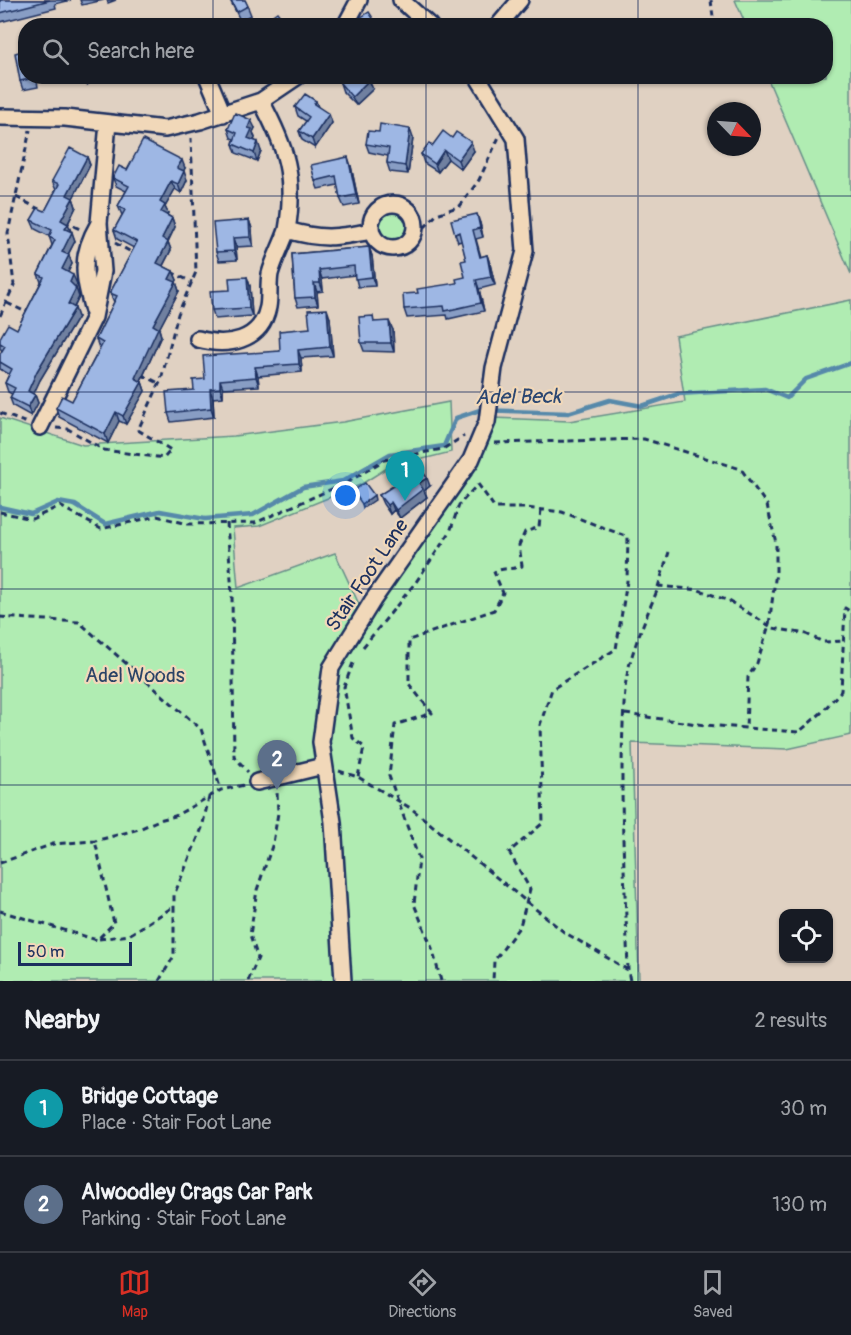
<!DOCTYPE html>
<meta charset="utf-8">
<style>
:root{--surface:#171b24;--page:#242831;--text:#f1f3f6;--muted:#9ea1a6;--line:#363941;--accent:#d93025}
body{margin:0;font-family:Pangolin,sans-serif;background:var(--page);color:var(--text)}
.controls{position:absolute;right:18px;bottom:18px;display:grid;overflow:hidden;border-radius:12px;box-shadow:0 2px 4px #0004}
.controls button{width:54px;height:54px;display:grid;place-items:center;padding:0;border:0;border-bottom:2px solid var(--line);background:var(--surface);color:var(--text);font:30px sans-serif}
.compass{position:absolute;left:707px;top:102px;width:54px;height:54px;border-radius:50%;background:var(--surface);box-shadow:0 2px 4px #0004;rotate:115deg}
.scale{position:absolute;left:18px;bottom:15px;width:114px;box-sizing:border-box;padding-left:6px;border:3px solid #1b2f5e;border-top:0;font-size:16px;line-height:21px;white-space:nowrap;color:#1b2f5e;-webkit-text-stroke:4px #f1d8b9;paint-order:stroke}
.you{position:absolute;left:346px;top:496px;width:21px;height:21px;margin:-15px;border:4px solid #fff;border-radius:50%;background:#1a73e8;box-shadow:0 0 0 9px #1a73e833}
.badge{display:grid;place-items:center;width:39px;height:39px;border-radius:50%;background:var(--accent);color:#fff;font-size:20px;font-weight:700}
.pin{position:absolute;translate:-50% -50px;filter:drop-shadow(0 2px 3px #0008)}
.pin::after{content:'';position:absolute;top:32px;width:21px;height:18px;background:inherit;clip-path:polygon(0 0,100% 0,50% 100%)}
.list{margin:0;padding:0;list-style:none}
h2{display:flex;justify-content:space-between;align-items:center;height:78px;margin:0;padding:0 24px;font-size:26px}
h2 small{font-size:20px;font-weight:400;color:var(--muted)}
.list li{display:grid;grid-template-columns:39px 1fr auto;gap:18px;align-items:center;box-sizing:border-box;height:96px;padding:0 24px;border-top:2px solid var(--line)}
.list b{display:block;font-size:22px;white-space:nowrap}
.list p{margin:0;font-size:20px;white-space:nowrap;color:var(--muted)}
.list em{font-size:20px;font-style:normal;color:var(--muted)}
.icon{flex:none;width:33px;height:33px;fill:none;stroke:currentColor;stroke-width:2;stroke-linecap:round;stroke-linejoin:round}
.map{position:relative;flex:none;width:851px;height:981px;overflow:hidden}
.search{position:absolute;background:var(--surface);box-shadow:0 2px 4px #0004;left:18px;right:18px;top:18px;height:66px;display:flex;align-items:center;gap:15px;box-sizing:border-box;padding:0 21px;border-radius:24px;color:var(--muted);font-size:22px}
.sheet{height:270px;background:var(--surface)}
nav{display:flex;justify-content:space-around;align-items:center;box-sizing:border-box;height:84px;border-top:2px solid var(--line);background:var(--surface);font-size:16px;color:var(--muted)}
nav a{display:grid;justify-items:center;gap:3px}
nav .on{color:var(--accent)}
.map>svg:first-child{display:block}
.green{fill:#b0ecb2;stroke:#668e88;stroke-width:1.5}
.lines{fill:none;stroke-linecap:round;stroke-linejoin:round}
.stream{stroke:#5689aa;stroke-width:4.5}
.minor-casing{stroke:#1b2f5e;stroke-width:20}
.path{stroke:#1b2f5e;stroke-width:3;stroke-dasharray:6 4.5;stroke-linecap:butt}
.minor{stroke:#f1d8b9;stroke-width:15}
.wall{fill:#889dc4;stroke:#1b2f5e;stroke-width:1.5}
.shaded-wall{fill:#6f80a0;stroke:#1b2f5e;stroke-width:1.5}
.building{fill:#9eb7e4;stroke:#1b2f5e;stroke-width:1.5}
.grid{fill:none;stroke:#1b2f5e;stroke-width:1.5;stroke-opacity:0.55}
.labels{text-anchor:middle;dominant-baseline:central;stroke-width:4.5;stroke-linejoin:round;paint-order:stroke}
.street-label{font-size:20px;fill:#1b2f5e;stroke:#f1d8b9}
.park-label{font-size:20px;fill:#2a4266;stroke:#f1d8b9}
.water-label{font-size:21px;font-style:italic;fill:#2a4671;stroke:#f1d8b9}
</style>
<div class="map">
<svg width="851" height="981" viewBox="0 0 851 981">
<rect width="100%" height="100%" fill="#e0d1c2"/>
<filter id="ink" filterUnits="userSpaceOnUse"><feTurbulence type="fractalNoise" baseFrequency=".0167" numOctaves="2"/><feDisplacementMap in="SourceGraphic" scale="12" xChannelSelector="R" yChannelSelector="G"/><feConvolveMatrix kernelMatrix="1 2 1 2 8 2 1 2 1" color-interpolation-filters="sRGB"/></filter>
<g filter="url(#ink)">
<!-- green -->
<path class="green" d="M 735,0 L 851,0 L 851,274 L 767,77 L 826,76 L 826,26 L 746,25 Z
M378 226a14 14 0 1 1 28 0a14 14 0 1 1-28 0Z
M 851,300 L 851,735 L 787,749 L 632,743 L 639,981 L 0,981 L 0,418 L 83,445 L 234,436 L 343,422 L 449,402 L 451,452 L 387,468 L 360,485 L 259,526 L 233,528 L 238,588 L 335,553 L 366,619 L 470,473 L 495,418 L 569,421 L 685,402 L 675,336 Z"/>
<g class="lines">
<!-- stream -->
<path class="stream" d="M 0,507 L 31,514 L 58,502 L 75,505 L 105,524 L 160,511 L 205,519 L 253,515 L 303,487 L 343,481 L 390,454 L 444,446 L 456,418 L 480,410 L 568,413 L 610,400 L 642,406 L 678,394 L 765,389 L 787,398 L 806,379 L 851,363"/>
<!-- minor casing -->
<g class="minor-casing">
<path id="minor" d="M 401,0 L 430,26
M 345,26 L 359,0
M 498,26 L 520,0
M 207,76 L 223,114
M 261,101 C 286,147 296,177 287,230 C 321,240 337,238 371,231
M 0,117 L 65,118 L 165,129 L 200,121 L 261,101 L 298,76
M371 226a22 22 0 1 1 44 0a22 22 0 1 1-44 0Z
M 93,311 C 84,277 79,258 98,225
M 198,339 C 227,347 261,342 268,307 C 270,296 268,285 270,274 C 274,259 282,245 287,230
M 40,427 L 94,317 L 103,271 L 99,223 L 108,123
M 257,782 L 323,766
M 343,981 L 333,822 L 321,742 L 331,668 L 373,600 L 471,460 L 487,422 L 494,368 L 525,251 L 516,139 L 477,76"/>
</g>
<!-- path -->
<path class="path" d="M 711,0 L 714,26
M 16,197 L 39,209
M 64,222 L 80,229
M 414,231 L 426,226 L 437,214 L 460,206 L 479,180 L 499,137
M 115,243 L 133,253
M 171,272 L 192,282
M 7,303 L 28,313
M 0,316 L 14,285 L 8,233 L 30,130
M 142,375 L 159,383
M 0,413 L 27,423
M 56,428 L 68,429 L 104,450 L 164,458 L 171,450 L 138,430 L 161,380 L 178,314 L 196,272 L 191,138
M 495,443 L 644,439 L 741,469 L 767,505 L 776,543 L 776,572 L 769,625 L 757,663 L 748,677 L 746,728
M 478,484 L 495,508 L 526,508 L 562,512 L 628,537 L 627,581 L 616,649 L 552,689 L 540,725 L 543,823 L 509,852 L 530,889 L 520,926 L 494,961 L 493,981
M 0,512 L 32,519 L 60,506 L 101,529 L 157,516 L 188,524 L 255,523 L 350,481 L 384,460 L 443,449 L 464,436
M 227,523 L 232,594 L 234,756 L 248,772
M 658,587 L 669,552
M 0,617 L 79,622 L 201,729 L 221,790
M 363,647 L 416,582 L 450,532 L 459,505 L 477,485
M 353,663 L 344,687 L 353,738 L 364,747 L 358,777
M 625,714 L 705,725 L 799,732 L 821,713 L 841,691 L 845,608 L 851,612
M 339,771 L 358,777 L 412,809 L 564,932 L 628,970 L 630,981
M 0,863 L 53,844 L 95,841 L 139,829 L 159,820 L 175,816 L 221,790 L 244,785
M 0,911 L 97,940 L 114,923 L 95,841
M 99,939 L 129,935 L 173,907
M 628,970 C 625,877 618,783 625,690 C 627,659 647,615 659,586 L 699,590 L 729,601 L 773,628 L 806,634 L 823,642 L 844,641
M 159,981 L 174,956 L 174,895 L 202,828 L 209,797
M 248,981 L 258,958 L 250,935 L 257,890 L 273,843 L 278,813 L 277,792
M 441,981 L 432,948 L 414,904 L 419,859 L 389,776 L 395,725 L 432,713 L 409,684 L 409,640 L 494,610 L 503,593 L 494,572 C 504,567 512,570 522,566 L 519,545 L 525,532 L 539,527 L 541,510"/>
<!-- minor -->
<use href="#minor" class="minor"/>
</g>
<!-- wall -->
<path class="wall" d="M 0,0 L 71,0 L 55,4 L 56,8 L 0,22 Z
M 80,0 L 104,0 L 82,5 Z
M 107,0 L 116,0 L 108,3 Z
M 230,0 L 245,0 L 251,15 L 240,20 Z
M 26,76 L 36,76 L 38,87 L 23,90 L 20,81 Z
M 80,76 L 98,76 L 87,85 Z
M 340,83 L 373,89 L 356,105 L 343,92 Z
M 316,101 L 318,107 L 332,123 L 315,148 L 302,140 L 299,131 L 306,121 L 298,116 L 295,107 Z
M 255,128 L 253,132 L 255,138 L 254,140 L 261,151 L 257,161 L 236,153 L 233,144 L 234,139 L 231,138 L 228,129 Z
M 379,132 L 413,138 L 408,174 L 390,172 L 387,163 L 388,156 L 369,152 L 366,144 Z
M 432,146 L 474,151 L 461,169 L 448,159 L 438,172 L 424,163 L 421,154 Z
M 87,157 L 90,165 L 73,198 L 76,207 L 68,224 L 75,241 L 68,255 L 72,264 L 68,272 L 77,284 L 75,287 L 79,297 L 74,308 L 78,317 L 40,380 L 33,394 L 35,395 L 38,403 L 31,416 L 13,406 L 10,398 L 12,394 L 8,392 L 5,383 L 9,374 L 0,369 L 0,354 L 2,351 L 0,348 L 0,338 L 17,329 L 41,282 L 38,274 L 52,245 L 49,236 L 35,229 L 31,220 L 45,211 L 56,190 L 52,181 Z
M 351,166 L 359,204 L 344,207 L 340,198 L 338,185 L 318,189 L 315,181 Z
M 185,168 L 183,171 L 187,180 L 181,193 L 175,189 L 165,207 L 168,213 L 167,215 L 172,218 L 175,227 L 168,242 L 171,250 L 163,266 L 173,271 L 177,280 L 176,282 L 179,291 L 159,329 L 161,336 L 141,381 L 142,382 L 145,391 L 126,424 L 119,421 L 108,443 L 59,417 L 56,408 L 72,401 L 100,348 L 99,348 L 96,339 L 114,302 L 110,293 L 134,248 L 117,239 L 114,230 L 122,215 L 118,206 L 126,191 L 116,186 L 113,178 L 127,170 Z
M 249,220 L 252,229 L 253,246 L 236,247 L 237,260 L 219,261 L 216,252 Z
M 480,223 L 483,237 L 476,239 L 481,257 L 487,255 L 490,264 L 495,285 L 479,289 L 484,311 L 448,319 L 447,315 L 407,318 L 404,309 L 418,293 L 457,283 L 465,277 L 466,260 L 462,241 L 458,242 L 455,234 Z
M 369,247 L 372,256 L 375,286 L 358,287 L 355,275 L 322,279 L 323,291 L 317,292 L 318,305 L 298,307 L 295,298 L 292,254 Z
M 247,277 L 250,286 L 252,316 L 215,319 L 212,310 L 230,290 Z
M 330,318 L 333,356 L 301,358 L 302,372 L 258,376 L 259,386 L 223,388 L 223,397 L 213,398 L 214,417 L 171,422 L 168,413 L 194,390 L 280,351 L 310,328 Z
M 376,322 L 393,330 L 394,352 L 364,351 L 361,343 Z
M 430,486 L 424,491 L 427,497 L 400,518 L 394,510 L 390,514 L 383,504 L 379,495 Z"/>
<!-- shaded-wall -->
<path class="shaded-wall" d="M 84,76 L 98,76 L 87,85 Z
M 369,80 L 373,89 L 356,105 L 352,97 Z
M 329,114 L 332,123 L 315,148 L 312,139 Z
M 251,120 L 255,128 L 253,132 L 255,138 L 252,147 L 248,138 L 248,128 Z
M 410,129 L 413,138 L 408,174 L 405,166 Z
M 258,142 L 261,151 L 257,161 L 254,153 Z
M 471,142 L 474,151 L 461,169 L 458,160 Z
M 444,150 L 448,159 L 438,172 L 435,164 Z
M 87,157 L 90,165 L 70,204 L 67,195 Z
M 348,157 L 351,166 L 359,204 L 356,195 Z
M 182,160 L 185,168 L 181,177 L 177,168 Z
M 184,171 L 187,180 L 181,193 L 178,184 Z
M 171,181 L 175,189 L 165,207 L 168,213 L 164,221 L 161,212 L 160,202 Z
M 73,198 L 76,207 L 65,229 L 61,220 Z
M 477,214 L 480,223 L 483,237 L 480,228 Z
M 172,218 L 175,227 L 165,247 L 162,238 Z
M 249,220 L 252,229 L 253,246 L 250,237 Z
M 68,224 L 71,232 L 65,229 Z
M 72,232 L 75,241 L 65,260 L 62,252 Z
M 233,238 L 236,247 L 237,260 L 234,251 Z
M 168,242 L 171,250 L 160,271 L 157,263 Z
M 369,247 L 372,256 L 375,286 L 372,277 Z
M 69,255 L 72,264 L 65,278 L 62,269 Z
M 487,255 L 490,264 L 495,285 L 491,277 Z
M 319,270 L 322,279 L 323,291 L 320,283 Z
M 173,271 L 177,280 L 173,287 L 169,279 Z
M 73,275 L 77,284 L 73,291 L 70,282 Z
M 247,277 L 250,286 L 252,316 L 249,308 Z
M 476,280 L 479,289 L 484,311 L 481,303 Z
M 176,282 L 179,291 L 159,329 L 161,336 L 138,387 L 135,378 L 153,325 Z
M 314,283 L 317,292 L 318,305 L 315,297 Z
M 76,288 L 79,297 L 71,313 L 68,304 Z
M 75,308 L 78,317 L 40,380 L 31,400 L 28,391 L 37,371 Z
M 327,309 L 330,318 L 333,356 L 330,347 Z
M 389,321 L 393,330 L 394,352 L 391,343 Z
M 298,350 L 301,358 L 302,372 L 299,364 Z
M 255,367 L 258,376 L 259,386 L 256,377 Z
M 220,380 L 223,388 L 223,397 L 220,388 Z
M 142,382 L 145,391 L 126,424 L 123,416 Z
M 210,389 L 213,398 L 214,417 L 211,408 Z
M 35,395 L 38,403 L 31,416 L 28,407 Z
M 116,412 L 119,421 L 108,443 L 105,434 Z
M 427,478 L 430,486 L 424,491 L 427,497 L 400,518 L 396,510 L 419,483 Z
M 374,495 L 375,500 L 363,508 L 362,504 Z
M 391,502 L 394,510 L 390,514 L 387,505 Z"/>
<!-- building -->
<path class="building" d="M 0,0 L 50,0 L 0,13 Z
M 231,0 L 245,0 L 248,6 L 237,12 Z
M 277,12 L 288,26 L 265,26 L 268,23 L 266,20 Z
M 369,12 L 378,26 L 357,26 L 354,22 Z
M 405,20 L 409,26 L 397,26 Z
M 26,50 L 26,76 L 34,76 L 34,78 L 20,81 L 15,53 Z
M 347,76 L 366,76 L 369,80 L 352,97 L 340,83 Z
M 305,94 L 316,101 L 314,104 L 329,114 L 312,139 L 299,131 L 309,117 L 295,107 Z
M 235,113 L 251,120 L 248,128 L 252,129 L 248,138 L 258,142 L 254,153 L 233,144 L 237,133 L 228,129 Z
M 380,124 L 410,129 L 405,166 L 387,163 L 389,148 L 366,144 L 368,131 L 379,132 Z
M 443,131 L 452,138 L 456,132 L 471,142 L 458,160 L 444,150 L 435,164 L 421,154 L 429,143 L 432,146 Z
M 143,140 L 182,160 L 177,168 L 184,171 L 178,184 L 171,181 L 160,202 L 165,205 L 161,212 L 172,218 L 162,238 L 168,242 L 157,263 L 173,271 L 169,279 L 176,282 L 153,325 L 158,328 L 135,378 L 142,382 L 123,416 L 116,412 L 105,434 L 56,408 L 62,396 L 72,401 L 103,343 L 96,339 L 117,296 L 110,293 L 137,242 L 114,230 L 125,210 L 118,206 L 129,186 L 113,178 L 119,166 L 127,170 Z
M 70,148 L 87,157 L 67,195 L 73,198 L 61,220 L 68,224 L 65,229 L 72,232 L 62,252 L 69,255 L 62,269 L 73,275 L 70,282 L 76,288 L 68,304 L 75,308 L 37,371 L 28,391 L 35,395 L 28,407 L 10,398 L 15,388 L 5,383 L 12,369 L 0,362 L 0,354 L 5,346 L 0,343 L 0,338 L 8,324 L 17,329 L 44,277 L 38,274 L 55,240 L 49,237 L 52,230 L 31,220 L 38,208 L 45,211 L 59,184 L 52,181 Z
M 348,157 L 356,195 L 340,198 L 336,176 L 315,181 L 311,165 Z
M 477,214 L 480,228 L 473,230 L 480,257 L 487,255 L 491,277 L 476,280 L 481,303 L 445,311 L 444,306 L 404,309 L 403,294 L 418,293 L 417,289 L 457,283 L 456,279 L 465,277 L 461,261 L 466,260 L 459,232 L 455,234 L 451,220 Z
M 249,220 L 250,237 L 233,238 L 234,251 L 216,252 L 213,223 Z
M 369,247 L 372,277 L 355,279 L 354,266 L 319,270 L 320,283 L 314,283 L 315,297 L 295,298 L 292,254 Z
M 247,277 L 249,308 L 212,310 L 210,291 L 230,290 L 229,278 Z
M 327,309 L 330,347 L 298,350 L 299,364 L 255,367 L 256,377 L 220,380 L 220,388 L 210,389 L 211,408 L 168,413 L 166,392 L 194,390 L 193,380 L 205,379 L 203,356 L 280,351 L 279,331 L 310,328 L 308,310 Z
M 373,316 L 374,322 L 389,321 L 391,343 L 361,343 L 359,317 Z
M 421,468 L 427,478 L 419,483 L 423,489 L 396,510 L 391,502 L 387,505 L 379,495 Z
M 365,483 L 374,495 L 362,504 L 353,491 Z"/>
</g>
<!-- grid -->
<path class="grid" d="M 213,0 L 213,26M 426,0 L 426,26M 638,0 L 638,26M 213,76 L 213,981M 426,76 L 426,981M 638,76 L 638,981M 0,196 L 851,196M 0,392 L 851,392M 0,589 L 851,589M 0,785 L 851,785"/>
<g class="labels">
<!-- street labels -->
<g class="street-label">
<text transform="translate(367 575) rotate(-56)">Stair Foot Lane</text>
</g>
<!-- park labels -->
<g class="park-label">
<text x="135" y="675">Adel Woods</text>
</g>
<!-- water labels -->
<g class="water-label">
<text transform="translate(518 397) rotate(-1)">Adel Beck</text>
</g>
</g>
</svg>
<div class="controls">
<button><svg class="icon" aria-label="locate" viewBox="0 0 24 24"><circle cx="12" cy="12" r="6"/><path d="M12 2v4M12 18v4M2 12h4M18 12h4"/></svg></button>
</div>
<svg class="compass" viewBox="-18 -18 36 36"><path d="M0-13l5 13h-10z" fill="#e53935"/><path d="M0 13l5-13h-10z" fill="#9ea1a6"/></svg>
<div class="scale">50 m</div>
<div class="you"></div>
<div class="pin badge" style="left:405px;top:501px;background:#0f9aa8">1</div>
<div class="pin badge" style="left:277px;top:790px;background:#5c6f8a">2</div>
<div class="search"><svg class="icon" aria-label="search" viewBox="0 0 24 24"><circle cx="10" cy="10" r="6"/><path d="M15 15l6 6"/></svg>Search here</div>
</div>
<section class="sheet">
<h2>Nearby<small>2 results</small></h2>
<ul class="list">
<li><span class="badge" style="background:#0f9aa8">1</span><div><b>Bridge Cottage</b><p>Place · Stair Foot Lane</p></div><em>30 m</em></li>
<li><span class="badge" style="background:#5c6f8a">2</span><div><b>Alwoodley Crags Car Park</b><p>Parking · Stair Foot Lane</p></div><em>130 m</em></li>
</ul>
</section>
<nav>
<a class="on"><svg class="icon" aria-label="map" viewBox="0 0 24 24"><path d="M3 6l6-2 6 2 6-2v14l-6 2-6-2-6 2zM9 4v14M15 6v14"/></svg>Map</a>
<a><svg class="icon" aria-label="directions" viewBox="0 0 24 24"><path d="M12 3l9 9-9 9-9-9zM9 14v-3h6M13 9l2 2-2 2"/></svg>Directions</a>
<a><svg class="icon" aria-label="saved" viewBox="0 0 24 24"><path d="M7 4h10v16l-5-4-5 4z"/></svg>Saved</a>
</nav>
